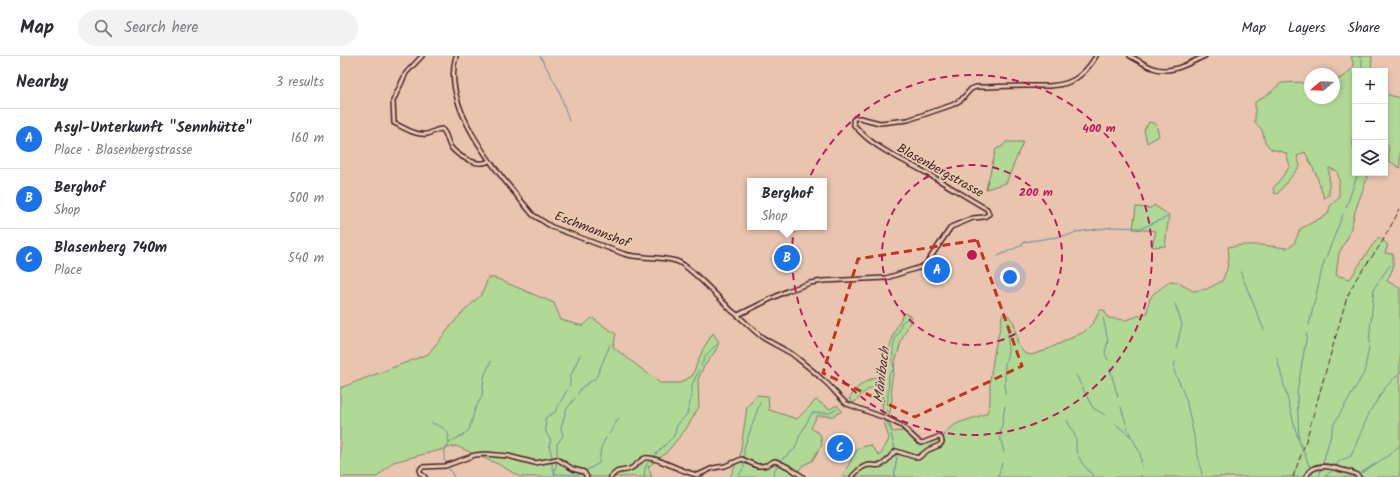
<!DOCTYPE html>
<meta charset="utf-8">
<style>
:root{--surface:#fff;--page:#f2f2f3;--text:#2b2b33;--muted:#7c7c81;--line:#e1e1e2;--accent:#1a73e8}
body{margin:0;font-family:Kalam,sans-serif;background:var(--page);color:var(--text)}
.controls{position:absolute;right:12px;top:12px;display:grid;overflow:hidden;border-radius:0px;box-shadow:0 2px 6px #0003}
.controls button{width:36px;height:36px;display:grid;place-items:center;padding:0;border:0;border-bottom:1px solid var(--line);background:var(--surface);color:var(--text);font:20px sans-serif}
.compass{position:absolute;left:964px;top:12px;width:36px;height:36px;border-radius:50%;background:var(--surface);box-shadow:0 2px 6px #0003;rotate:251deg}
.you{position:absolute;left:670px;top:221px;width:14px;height:14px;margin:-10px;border:3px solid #fff;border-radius:50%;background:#1a73e8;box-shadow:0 0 0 6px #1a73e833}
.badge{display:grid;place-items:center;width:26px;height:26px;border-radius:50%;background:var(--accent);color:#fff;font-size:13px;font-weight:700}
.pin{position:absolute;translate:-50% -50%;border:2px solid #fff;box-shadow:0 1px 4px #0006}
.popup{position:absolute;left:407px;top:122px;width:80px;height:52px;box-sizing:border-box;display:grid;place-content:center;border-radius:0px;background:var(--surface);filter:drop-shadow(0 1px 3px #0005);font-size:13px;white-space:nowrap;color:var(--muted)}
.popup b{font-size:15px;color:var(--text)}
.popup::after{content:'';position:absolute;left:50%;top:100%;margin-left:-8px;border:8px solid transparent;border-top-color:var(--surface)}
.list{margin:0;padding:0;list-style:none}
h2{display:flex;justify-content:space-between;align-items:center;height:52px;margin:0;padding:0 16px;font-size:17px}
h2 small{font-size:13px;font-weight:400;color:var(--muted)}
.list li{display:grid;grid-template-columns:26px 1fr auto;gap:12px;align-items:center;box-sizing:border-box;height:60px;padding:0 16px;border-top:1px solid var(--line)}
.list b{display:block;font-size:15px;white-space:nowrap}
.list p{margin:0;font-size:13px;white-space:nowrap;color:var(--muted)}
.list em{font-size:13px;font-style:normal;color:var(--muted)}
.icon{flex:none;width:22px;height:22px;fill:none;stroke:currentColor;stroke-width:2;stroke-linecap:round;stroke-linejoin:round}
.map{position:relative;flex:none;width:1060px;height:421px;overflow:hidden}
header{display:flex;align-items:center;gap:24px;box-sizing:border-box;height:56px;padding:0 20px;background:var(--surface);border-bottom:1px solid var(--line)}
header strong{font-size:19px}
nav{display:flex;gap:22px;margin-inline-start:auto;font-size:14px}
.search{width:280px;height:36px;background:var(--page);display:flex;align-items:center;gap:10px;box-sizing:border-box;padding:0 14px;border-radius:22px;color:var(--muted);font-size:15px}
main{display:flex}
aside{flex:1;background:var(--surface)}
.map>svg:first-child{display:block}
.green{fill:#b0d996;stroke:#7d7c60}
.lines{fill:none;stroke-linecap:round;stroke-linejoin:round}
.stream{stroke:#6a8994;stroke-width:1}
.minor-casing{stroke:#4a1f2b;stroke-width:6}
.minor{stroke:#e6ccae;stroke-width:3}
.rail{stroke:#4a1f2b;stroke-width:1;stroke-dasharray:6 3;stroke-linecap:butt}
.marked{fill:none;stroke:#c8321e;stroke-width:3;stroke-dasharray:8 5;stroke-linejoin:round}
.ring{fill:none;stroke:#c2185b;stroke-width:2;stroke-dasharray:7 5}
.labels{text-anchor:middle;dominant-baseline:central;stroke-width:4;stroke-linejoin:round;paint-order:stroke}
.street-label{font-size:13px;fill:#4a1f2b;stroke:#e6ccae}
.water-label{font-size:14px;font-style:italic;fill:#523a45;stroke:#e6ccae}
.centre{fill:#c2185b;stroke:#e6ccae;stroke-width:2}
.ring-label{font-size:12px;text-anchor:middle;font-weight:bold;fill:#c2185b;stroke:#e6ccae;stroke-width:4;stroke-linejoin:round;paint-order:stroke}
</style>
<header>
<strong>Map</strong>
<div class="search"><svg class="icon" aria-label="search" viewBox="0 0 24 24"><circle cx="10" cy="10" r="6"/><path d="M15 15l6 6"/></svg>Search here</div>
<nav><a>Map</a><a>Layers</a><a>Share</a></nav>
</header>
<main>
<aside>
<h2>Nearby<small>3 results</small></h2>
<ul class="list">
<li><span class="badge">A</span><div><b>Asyl-Unterkunft &quot;Sennhütte&quot;</b><p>Place · Blasenbergstrasse</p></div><em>160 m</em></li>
<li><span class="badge">B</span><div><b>Berghof</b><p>Shop</p></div><em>500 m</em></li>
<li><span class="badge">C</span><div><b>Blasenberg 740m</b><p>Place</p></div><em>540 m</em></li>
</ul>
</aside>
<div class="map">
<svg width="1060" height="421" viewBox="0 0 1060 421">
<rect width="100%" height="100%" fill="#e9c5b0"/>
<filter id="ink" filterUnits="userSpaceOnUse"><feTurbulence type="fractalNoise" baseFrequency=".025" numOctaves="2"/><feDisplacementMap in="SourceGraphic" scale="8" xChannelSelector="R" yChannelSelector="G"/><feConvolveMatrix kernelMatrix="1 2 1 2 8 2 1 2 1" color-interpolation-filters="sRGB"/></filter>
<g filter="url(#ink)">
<!-- green -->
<path class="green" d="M 1011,0 L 1032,0 L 1031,15 L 1015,15 L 1015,117 L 1026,117 L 1027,123 L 1016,152 L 1009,179 L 999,197 L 996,219 L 1010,223 L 1031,191 L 1039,181 L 1048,189 L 1045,197 L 1053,198 L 1053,212 L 1047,225 L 1060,232 L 1060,421 L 503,421 L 503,419 L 518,392 L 530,389 L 540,400 L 549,383 L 542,358 L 543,324 L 523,337 L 514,347 L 509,343 C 518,327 529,323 545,318 C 549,293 551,279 564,257 L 572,261 L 562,283 L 555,306 L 551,329 L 552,344 L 549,361 L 552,376 C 570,373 566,379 578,388 L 583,388 L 598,383 L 600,385 L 598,388 C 584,394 580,405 565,396 L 564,399 L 577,403 L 602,387 C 604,365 631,365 647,357 L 650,348 L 650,324 L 655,292 L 661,268 L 662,259 L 668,259 L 674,267 L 678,289 L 684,297 L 691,299 L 704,295 L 744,276 L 754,266 L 760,254 L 764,254 L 768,262 L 786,264 L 807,257 C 810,233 814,240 830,225 L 837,226 L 853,235 L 867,233 L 882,225 L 887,213 L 889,200 L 888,191 L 902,189 L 921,189 L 947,192 L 954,188 L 960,173 L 988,158 L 990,150 L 999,142 L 999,124 L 997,115 L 989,112 L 989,139 L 984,142 L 976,118 L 965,96 L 957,100 L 960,110 L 938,137 L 935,138 L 933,133 L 950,110 L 946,97 L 931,93 L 925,86 L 922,74 L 915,66 L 915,46 L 930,37 L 941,27 L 960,26 L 970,30 L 970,42 L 994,42 L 994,26 L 1006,19 L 1014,10 Z
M 1045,38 L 1060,42 L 1060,112 L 1049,105 L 1048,90 L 1045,87 Z
M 809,66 L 816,68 L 819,80 L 807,87 L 804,74 Z
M 666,86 L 683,86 L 666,127 L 646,133 L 656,93 L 663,90 Z
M 814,149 L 829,159 L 825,190 L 812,191 L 816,175 L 793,173 L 796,151 L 811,152 Z
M 148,222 L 155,222 L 214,247 L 221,264 L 243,270 L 252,262 L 276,278 L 273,291 L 320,327 L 340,327 L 352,320 L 363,293 L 373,277 L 379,286 L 376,294 L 363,312 L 358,324 L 359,351 L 346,373 L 326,397 L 308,411 L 312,421 L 180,421 L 160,409 L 116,390 L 53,406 L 37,421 L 0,421 L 0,332 L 88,298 L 120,259 L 142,238 Z
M 417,339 L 428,340 L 429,354 L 457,363 L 476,344 L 490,353 L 497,349 L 502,355 L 493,360 L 477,360 L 471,372 L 480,378 L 482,388 L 472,405 L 463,409 L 453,421 L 390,421 L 400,399 L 407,351 Z"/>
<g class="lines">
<!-- stream -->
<path class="stream" d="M 200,0 L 219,34 L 229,65
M 1018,0 L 1022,3 L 1022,15
M 1015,68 L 1012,84 L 1015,100
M 1006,152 L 1018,117
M 658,200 L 682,189 L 684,186 L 729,179 L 736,176 L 773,171 L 802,172 L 827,161
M 900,215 L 924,274
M 835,248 L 842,268 L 836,293
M 763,262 L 768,284 L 765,297 L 768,304
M 969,269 L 983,209 L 1003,158
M 1029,287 L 1034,232 L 1050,209
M 937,302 L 958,383
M 835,306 L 834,315 L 841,330
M 361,310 L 366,299 L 376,289
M 770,313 L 778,341
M 736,319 L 741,329
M 229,330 L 230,328 L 230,321 L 240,299
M 742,331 L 753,352 L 765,359
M 842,333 L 846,343 L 862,418
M 238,338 L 241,332 L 256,322 L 270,289
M 665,338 L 665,308 L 668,296 L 668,266
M 781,351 L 788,374 L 800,397 L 802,411
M 547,360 L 549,318 L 554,313 C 552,302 552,292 556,281 C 559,276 561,273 561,267 L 569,261
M 767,361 L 790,380
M 727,364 L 736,382 L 736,394 L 738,398
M 547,365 L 550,373
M 92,367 C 100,370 106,372 109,380 L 108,384 L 109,386
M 269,378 L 279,362
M 551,378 L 555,393
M 962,392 L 959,385 L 957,336 L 967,278
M 664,396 L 660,381 L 665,350
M 964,396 L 970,412
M 217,400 L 217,388 L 223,380 L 221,372 L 226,354 L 235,342
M 314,400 L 334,380 L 337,369 L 347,358 L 352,339 L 352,329 L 359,314
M 212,401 L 209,389 L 211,384 L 206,377 L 205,362 L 215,356 L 227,334
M 404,401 L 404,392 L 420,347
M 739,401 L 742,407 L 754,421
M 441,404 L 455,393 L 459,381 L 472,357 L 490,357 L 497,353
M 212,406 L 212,411 L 215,418
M 107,407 L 104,404 L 105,395 L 110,386 L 123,379 L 129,374 L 135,353 L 142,340 L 144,321 L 151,305
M 983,407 L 994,368 L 1024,317 L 1029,291
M 109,412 L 114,421
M 246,415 L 259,407 L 261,391 L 266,382
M 972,417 L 974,421
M 1021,417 L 1049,399 L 1060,389
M 215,418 L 239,419 L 242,417
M 801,419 L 802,421
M 214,421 L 217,405
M 305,421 C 303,415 306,408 310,404
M 398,421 L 404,411 L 404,406
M 433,421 L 434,415 L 438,409
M 554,421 L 557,400
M 658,421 L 662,407
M 979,421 L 981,413
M 984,421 L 993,414 L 999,405 L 1011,400 L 1030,355 L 1045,332 L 1060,316
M 1013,421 L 1013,420"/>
<!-- minor casing -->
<g class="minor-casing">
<path id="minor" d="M 82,0 L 66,17 L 53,45 L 54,67 C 63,71 76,80 87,78 C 92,77 95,73 102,73 C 107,78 107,84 110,90 C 117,100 138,112 149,105
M 116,0 C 100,54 162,121 193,159 L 212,171 L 284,198 C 301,203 319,200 336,205 C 348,208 381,244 392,255 C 402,262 411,273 422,281 C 431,287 442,292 452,298 C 462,306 474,315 483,324 C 492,331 498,341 507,348 L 548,363 L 562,370 L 579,386 L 582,387 L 598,381 L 601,382 L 602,386 L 600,389 L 588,394 L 578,402 L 556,395 C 550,399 549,404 543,408 C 539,411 535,409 530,409 C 523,409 516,416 512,421
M 790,0 C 798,4 805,9 813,12 C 831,19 849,7 865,0
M 398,259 L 447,235 L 470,227 L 483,225 L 546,222 L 581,211 L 586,208 L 611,171 L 633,162 L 644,161 L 649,158 L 647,153 C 627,142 608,129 588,118 C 562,103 534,93 514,69 L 513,64 L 515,62 L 520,62 L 540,67 L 568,64 L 612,49 L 621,44 L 631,33 L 636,31 C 652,31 667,30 683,30 C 718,30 736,33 756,0
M 85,421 L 80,417 L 80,414 L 82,411 L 105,410 L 135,399 L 145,398 L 168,400 L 195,407 L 217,403 L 233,413 L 244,416 L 247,421
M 271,421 C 278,412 282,416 290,413 C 296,410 300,404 305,402 C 314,399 345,418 358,419 L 373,412 L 385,410 L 402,403 L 417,410 L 422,410 L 427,409 L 434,405 L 438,406 L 450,412 L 463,421
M 966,421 C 972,406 990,410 1002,414 C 1009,416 1015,416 1019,421"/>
</g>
<!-- minor -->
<use href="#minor" class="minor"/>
<!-- rail -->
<path class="rail" d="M 953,421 L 965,388 L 1007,241 L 1016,223 L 1041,188 L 1060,153"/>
</g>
</g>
<!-- marked area -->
<path class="marked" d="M 637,184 L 682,310 L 575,361 L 483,317 L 518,203 Z"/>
<!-- distance rings -->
<g class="ring">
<circle cx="632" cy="199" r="90"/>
<circle cx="632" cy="199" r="180"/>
</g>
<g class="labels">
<!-- street labels -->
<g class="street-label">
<text transform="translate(600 115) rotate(29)">Blasenbergstrasse</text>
<text transform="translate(252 174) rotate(21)">Eschmannshof</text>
</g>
<!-- water labels -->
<g class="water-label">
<text transform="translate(542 319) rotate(-83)">Mänibach</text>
</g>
</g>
<circle cx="632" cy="199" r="6" class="centre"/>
<g class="ring-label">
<text x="759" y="76">400 m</text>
<text x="696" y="140">200 m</text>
</g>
</svg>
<div class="controls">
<button>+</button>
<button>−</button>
<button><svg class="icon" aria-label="layers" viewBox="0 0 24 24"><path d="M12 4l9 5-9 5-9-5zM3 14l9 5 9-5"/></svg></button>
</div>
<svg class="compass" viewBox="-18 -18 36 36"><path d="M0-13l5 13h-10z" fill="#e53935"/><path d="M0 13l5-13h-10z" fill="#7c7c81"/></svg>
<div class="you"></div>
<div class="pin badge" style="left:597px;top:214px">A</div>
<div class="pin badge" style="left:447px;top:202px">B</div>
<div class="popup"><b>Berghof</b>Shop</div>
<div class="pin badge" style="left:500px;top:392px">C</div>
</div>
</main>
